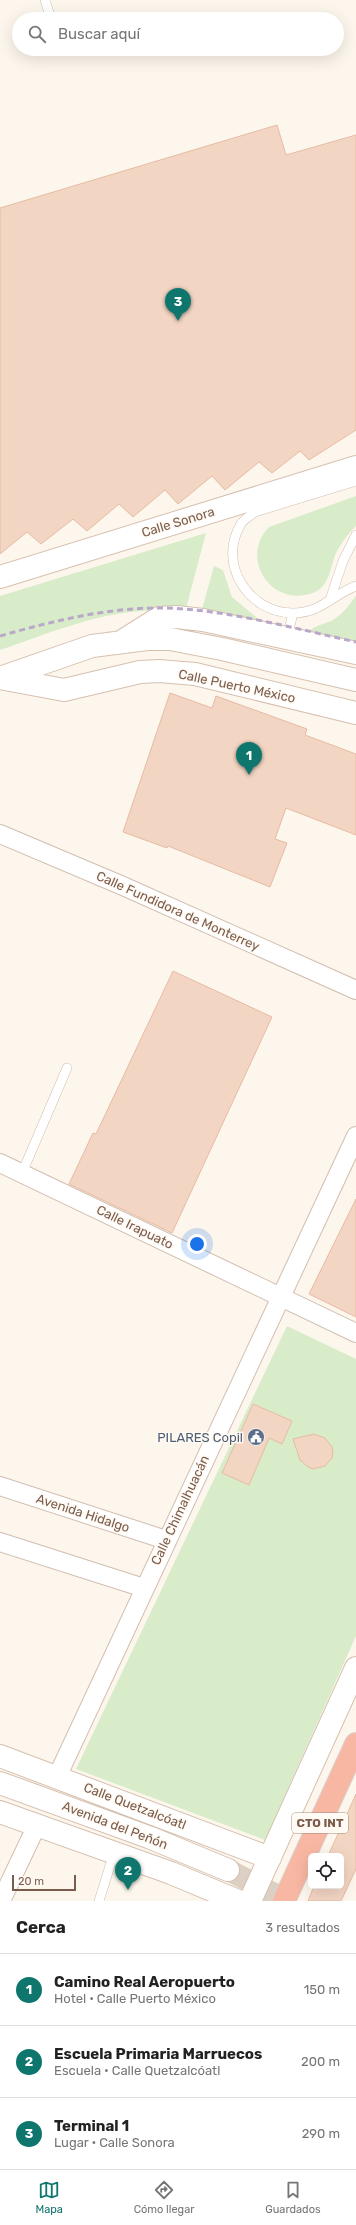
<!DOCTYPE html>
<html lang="es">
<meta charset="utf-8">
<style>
:root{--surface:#fff;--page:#f6f6f6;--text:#222;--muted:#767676;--line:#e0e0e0;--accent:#0f766e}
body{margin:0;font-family:Rubik,sans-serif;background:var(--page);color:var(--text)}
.controls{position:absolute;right:12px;bottom:12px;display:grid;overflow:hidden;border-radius:6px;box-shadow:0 4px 16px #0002}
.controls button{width:36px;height:36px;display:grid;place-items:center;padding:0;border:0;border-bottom:1px solid var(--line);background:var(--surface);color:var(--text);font:20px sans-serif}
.scale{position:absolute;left:12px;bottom:10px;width:64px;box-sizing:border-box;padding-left:4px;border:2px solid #7a5c4d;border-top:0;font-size:11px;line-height:14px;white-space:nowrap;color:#7a5c4d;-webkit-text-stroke:3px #fffaf3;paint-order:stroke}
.you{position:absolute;left:197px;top:1244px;width:14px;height:14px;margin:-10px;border:3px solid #fff;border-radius:50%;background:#1a73e8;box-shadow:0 0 0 6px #1a73e833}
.badge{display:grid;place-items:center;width:26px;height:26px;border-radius:50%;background:var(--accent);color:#fff;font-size:13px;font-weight:700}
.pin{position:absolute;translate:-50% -33px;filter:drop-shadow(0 1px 2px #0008)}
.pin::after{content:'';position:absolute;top:21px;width:14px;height:12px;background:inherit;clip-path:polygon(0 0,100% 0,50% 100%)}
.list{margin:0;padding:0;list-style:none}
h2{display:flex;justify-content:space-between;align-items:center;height:52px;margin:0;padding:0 16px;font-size:17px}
h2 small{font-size:13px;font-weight:400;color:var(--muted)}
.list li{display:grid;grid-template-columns:26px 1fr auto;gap:12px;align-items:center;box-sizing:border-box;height:72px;padding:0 16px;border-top:1px solid var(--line)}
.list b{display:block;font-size:15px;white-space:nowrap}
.list p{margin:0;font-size:13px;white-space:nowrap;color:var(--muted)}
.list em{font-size:13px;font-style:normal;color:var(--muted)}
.icon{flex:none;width:22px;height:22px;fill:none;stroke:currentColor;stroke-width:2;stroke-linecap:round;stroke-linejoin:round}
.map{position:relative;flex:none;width:356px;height:1901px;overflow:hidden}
.search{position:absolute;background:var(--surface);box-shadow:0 4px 16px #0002;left:12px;right:12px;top:12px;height:44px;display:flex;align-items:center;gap:10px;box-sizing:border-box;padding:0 14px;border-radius:22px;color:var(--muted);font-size:15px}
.sheet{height:268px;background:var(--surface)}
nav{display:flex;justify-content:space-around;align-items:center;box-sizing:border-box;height:56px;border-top:1px solid var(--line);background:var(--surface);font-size:11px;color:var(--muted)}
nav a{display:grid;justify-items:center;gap:2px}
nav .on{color:var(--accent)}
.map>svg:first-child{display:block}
.green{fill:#d8ecc9}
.building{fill:#f3d5c3;stroke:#e6bba3}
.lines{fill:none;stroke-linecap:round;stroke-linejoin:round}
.secondary-tunnel{stroke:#dcd0c4;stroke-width:22;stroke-dasharray:22 11;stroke-linecap:butt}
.lane-casing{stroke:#d1beb0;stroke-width:10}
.street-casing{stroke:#d1beb0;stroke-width:20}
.secondary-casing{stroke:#d6c0b0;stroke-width:24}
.highway-casing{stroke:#dad1cd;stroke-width:24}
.lane{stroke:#fff;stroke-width:9}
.street{stroke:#fff;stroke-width:18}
.secondary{stroke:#fff;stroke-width:22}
.highway{stroke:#f7b7a3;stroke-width:22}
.rail{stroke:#b9a8c9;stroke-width:3;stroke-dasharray:6 4;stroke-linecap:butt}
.labels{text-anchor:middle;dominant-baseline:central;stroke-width:3;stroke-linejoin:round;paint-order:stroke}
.shield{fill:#fffaf3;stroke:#a28b7f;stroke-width:1}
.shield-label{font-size:12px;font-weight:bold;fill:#7a5c4d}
.street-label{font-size:13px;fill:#7a5c4d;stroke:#fffaf3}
.service-label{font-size:13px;fill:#4e5e75;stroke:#fffaf3;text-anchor:end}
</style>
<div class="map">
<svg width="356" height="1901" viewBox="0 0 356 1901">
<rect width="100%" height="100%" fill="#fdf6ec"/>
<!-- green -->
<path class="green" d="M 356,496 L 356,526 C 348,534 341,543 336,553 C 330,567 330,585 315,592 C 273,610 238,559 269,527 Z
M 206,533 L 185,612 C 119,603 61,629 0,650 L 0,596 Z
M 214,566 L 223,570 L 232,597 L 256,617 L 259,622 L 201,613 Z
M 356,596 L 356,645 L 308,633 C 313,625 326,624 333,620 C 343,614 349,605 356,596 Z
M 287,1326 L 356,1359 L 356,1636 L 265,1840 L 76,1769 Z"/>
<!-- building -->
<path class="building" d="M 277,125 L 286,155 L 356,135 L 356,430 L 309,460 L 300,451 L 272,473 L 259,462 L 225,490 L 212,476 L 178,504 L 165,490 L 133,517 L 119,504 L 87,531 L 73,519 L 41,544 L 27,532 L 0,554 L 0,208 Z
M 170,693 L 212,708 L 216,696 L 307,729 L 305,735 L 356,754 L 356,835 L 286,808 L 275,839 L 287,843 L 270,887 L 168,846 L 167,848 L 123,832 Z
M 173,971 L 272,1017 L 172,1233 L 69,1184 L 93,1133 L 96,1134 Z
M 356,1199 L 356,1317 L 309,1294 Z
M 253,1404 L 292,1421 L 282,1444 L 269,1438 L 249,1485 L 222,1473 Z
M 314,1434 L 325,1438 L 332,1447 L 333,1452 L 332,1458 L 325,1466 L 313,1469 L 308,1467 L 300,1460 L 293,1439 Z
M 356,1794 L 356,1869 L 341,1901 L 308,1901 L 314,1886 L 341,1886 L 341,1856 L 328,1856 Z"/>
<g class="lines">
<!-- secondary-tunnel -->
<path class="secondary-tunnel" d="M 228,1870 L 288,1901"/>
<!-- lane casing -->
<g class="lane-casing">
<path id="lane" d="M 45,0 L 51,19
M 356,481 L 255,512 C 250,516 244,519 241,524 C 217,563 248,613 293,613 C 321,613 332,595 356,586
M 330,600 L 343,561 L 356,535
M 287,638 L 293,613
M 22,1173 L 67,1068
M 99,1901 L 114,1853"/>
</g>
<!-- street casing -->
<g class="street-casing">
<path id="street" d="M 0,834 L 123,886 L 356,990
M 0,1163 L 356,1333
M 0,1486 L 166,1540
M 0,1542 L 144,1588
M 57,1777 L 356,1136
M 1,1901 L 37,1825"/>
</g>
<!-- secondary casing -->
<g class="secondary-casing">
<path id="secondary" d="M 0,577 L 356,467
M 124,640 L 159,618 L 177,617 L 203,620 L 356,653
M 0,678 L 92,646 L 147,639 L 170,639 L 222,649 L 356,680
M 0,678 L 64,690 L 140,672 L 159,671 L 195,674 L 356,713
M 0,1756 L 270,1858
M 0,1783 L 151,1838 L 228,1870
M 0,1812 L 171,1873 L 238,1901
M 250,1901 L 356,1668"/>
</g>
<!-- highway casing -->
<g class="highway-casing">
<path id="highway" d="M 284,1901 L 356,1744"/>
</g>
<!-- lane -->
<use href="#lane" class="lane"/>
<!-- street -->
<use href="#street" class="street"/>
<!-- secondary -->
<use href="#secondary" class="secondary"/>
<!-- highway -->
<use href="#highway" class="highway"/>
<!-- rail -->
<path class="rail" d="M 0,636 C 53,621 109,607 164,608 C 224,609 297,629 356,642"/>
</g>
<!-- icons -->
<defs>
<g id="civic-disc" transform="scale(0.9)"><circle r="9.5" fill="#5c6f8a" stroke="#fffaf3"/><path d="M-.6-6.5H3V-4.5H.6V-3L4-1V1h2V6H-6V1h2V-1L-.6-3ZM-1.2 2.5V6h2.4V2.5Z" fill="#fff"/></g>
</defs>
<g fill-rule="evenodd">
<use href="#civic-disc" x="256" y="1437"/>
</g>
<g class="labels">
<!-- shield labels -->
<rect class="shield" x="292" y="1813" width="56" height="20" rx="3"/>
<g class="shield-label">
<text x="320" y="1823">CTO INT</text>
</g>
<!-- street labels -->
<g class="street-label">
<text transform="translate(178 522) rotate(-17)">Calle Sonora</text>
<text transform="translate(237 686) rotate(12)">Calle Puerto México</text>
<text transform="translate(178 911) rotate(24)">Calle Fundidora de Monterrey</text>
<text transform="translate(135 1227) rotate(26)">Calle Irapuato</text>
<text transform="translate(180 1510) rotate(-65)">Calle Chimalhuacán</text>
<text transform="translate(83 1513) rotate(18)">Avenida Hidalgo</text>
<text transform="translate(135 1806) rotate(21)">Calle Quetzalcóatl</text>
<text transform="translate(115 1825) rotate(21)">Avenida del Peñón</text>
</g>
<!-- service labels -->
<g class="service-label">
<text x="243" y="1437">PILARES Copil</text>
</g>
</g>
</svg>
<div class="controls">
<button><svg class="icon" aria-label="locate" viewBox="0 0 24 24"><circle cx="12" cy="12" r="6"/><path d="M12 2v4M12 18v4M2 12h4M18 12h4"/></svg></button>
</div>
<div class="scale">20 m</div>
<div class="you"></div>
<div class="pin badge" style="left:249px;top:775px">1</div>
<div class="pin badge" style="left:128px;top:1890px">2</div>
<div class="pin badge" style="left:178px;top:321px">3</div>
<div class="search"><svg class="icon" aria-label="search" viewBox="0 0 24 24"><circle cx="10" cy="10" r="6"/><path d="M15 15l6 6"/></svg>Buscar aquí</div>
</div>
<section class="sheet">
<h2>Cerca<small>3 resultados</small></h2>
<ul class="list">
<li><span class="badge">1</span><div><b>Camino Real Aeropuerto</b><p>Hotel · Calle Puerto México</p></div><em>150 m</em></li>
<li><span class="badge">2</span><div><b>Escuela Primaria Marruecos</b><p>Escuela · Calle Quetzalcóatl</p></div><em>200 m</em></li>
<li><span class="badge">3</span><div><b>Terminal 1</b><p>Lugar · Calle Sonora</p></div><em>290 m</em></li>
</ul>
</section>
<nav>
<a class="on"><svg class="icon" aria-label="map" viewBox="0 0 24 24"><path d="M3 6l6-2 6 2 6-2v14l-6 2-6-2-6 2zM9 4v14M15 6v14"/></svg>Mapa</a>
<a><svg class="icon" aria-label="directions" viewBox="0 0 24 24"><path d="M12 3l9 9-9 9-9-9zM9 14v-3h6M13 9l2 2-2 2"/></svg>Cómo llegar</a>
<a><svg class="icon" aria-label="saved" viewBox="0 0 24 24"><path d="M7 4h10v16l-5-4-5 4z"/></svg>Guardados</a>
</nav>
